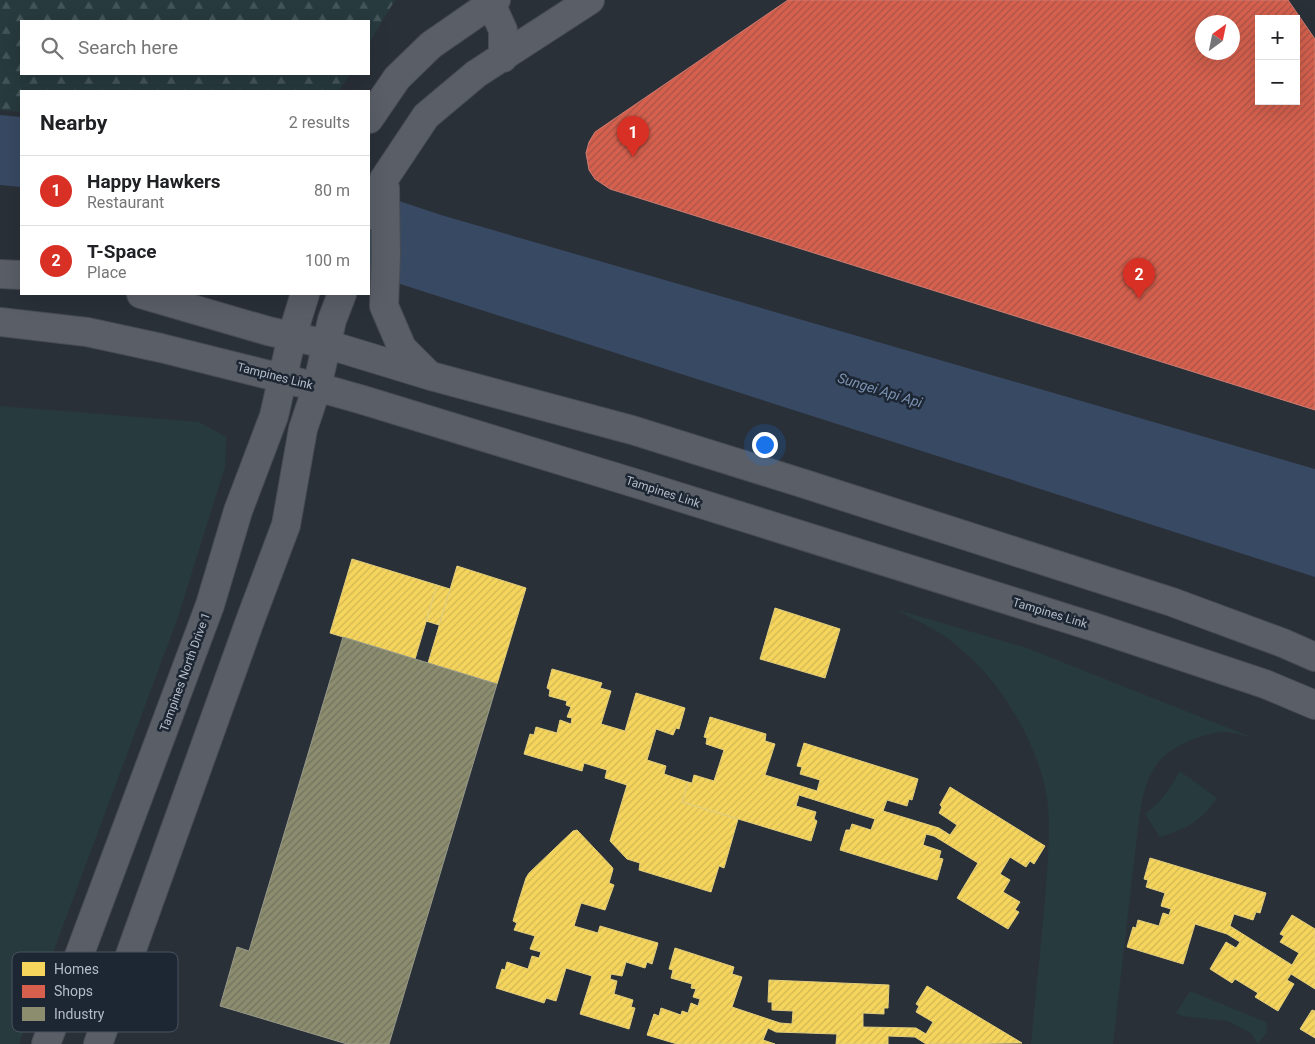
<!DOCTYPE html>
<meta charset="utf-8">
<style>
:root{--surface:#fff;--page:#f2f2f2;--text:#202124;--muted:#757577;--line:#e0e0e0;--accent:#d93025}
body{margin:0;font-family:Roboto,sans-serif;background:var(--page);color:var(--text)}
.controls{position:absolute;right:15px;top:15px;display:grid;overflow:hidden;border-radius:0px;box-shadow:0 5px 20px #0002}
.controls button{width:45px;height:45px;display:grid;place-items:center;padding:0;border:0;border-bottom:1px solid var(--line);background:var(--surface);color:var(--text);font:25px sans-serif}
.compass{position:absolute;left:1195px;top:15px;width:45px;height:45px;border-radius:50%;background:var(--surface);box-shadow:0 5px 20px #0002;rotate:33deg}
.you{position:absolute;left:764px;top:444px;width:18px;height:18px;margin:-12px;border:4px solid #fff;border-radius:50%;background:#1a73e8;box-shadow:0 0 0 8px #1a73e833}
.badge{display:grid;place-items:center;width:32px;height:32px;border-radius:50%;background:var(--accent);color:#fff;font-size:16px;font-weight:700}
.pin{position:absolute;translate:-50% -41px;filter:drop-shadow(0 1px 2px #0008)}
.pin::after{content:'';position:absolute;top:26px;width:18px;height:15px;background:inherit;clip-path:polygon(0 0,100% 0,50% 100%)}
.list{margin:0;padding:0;list-style:none}
h2{display:flex;justify-content:space-between;align-items:center;height:65px;margin:0;padding:0 20px;font-size:21px}
h2 small{font-size:16px;font-weight:400;color:var(--muted)}
.list li{display:grid;grid-template-columns:32px 1fr auto;gap:15px;align-items:center;box-sizing:border-box;height:70px;padding:0 20px;border-top:1px solid var(--line)}
.list b{display:block;font-size:19px;white-space:nowrap}
.list p{margin:0;font-size:16px;white-space:nowrap;color:var(--muted)}
.list em{font-size:16px;font-style:normal;color:var(--muted)}
.icon{flex:none;width:28px;height:28px;fill:none;stroke:currentColor;stroke-width:2;stroke-linecap:round;stroke-linejoin:round}
.map{position:relative;flex:none;width:1315px;height:1044px;overflow:hidden}
.search{position:absolute;background:var(--surface);box-shadow:0 5px 20px #0002;left:20px;top:20px;width:350px;height:55px;display:flex;align-items:center;gap:12px;box-sizing:border-box;padding:0 18px;border-radius:0px;color:var(--muted);font-size:19px}
.panel{position:absolute;background:var(--surface);box-shadow:0 5px 20px #0002;left:20px;top:90px;width:350px;height:205px;border-radius:0px}
.map>svg:first-child{display:block}
.green{fill:#273a3e}
.forest{fill:url(#forest-firs)}
.water{fill:#384963}
.homes{fill:url(#homes-hatch);stroke:#e2ce7d}
.shops{fill:url(#shops-hatch);stroke:#cc7c72;fill-rule:evenodd}
.industry{fill:url(#industry-hatch);stroke:#989a89}
.lines{fill:none;stroke-linecap:round;stroke-linejoin:round}
.tertiary-casing{stroke:#484c53;stroke-width:30}
.tertiary{stroke:#5a5e66;stroke-width:28}
.labels{text-anchor:middle;dominant-baseline:central;stroke-width:5;stroke-linejoin:round;paint-order:stroke}
.street-label{font-size:12px;fill:#b4bcc9;stroke:#1d2633}
.water-label{font-size:14px;font-style:italic;fill:#7c92b1;stroke:#1d2633}
.key{fill:#1d2633;stroke:#4a5360;stroke-width:1}
.key-label{font-size:14px;fill:#b4bcc9}
</style>
<div class="map">
<svg width="1315" height="1044" viewBox="0 0 1315 1044">
<defs>
<pattern id="forest-firs" width="22" height="20" patternUnits="userSpaceOnUse" patternTransform="scale(1.25)"><rect width="22" height="20" fill="#273a3e"/><path d="M5 1l3.5 6h-7zM16 11l3.5 6h-7z" fill="#445559"/></pattern>
<pattern id="homes-hatch" width="6" height="6" patternUnits="userSpaceOnUse" patternTransform="scale(1.25)"><rect width="6" height="6" fill="#f6d55c"/><path d="M-1 1l2-2M0 6l6-6M5 7l2-2" fill="none" stroke="#d0b656"/></pattern>
<pattern id="shops-hatch" width="6" height="6" patternUnits="userSpaceOnUse" patternTransform="scale(1.25)"><rect width="6" height="6" fill="#d6604d"/><path d="M-1 1l2-2M0 6l6-6M5 7l2-2" fill="none" stroke="#a65448"/></pattern>
<pattern id="industry-hatch" width="6" height="6" patternUnits="userSpaceOnUse" patternTransform="scale(1.25)"><rect width="6" height="6" fill="#8c8c6e"/><path d="M-1 1l2-2M0 6l6-6M5 7l2-2" fill="none" stroke="#72735f"/></pattern>
</defs>
<rect width="100%" height="100%" fill="#2a3038"/>
<!-- green -->
<path class="green" d="M 0,406 L 199,422 L 226,437 L 225,467 L 177,620 L 19,1044 L 0,1044 Z
M 894,609 L 1027,648 L 1251,737 C 1242,735 1233,732 1224,732 C 1203,733 1170,746 1157,764 C 1145,779 1142,800 1139,818 L 1113,1044 L 1031,1044 C 1036,991 1042,938 1046,886 C 1048,854 1052,819 1045,787 C 1033,735 998,678 956,645 C 938,630 916,620 894,609 Z
M 1180,771 L 1217,798 C 1202,821 1186,829 1160,837 L 1145,814 C 1162,801 1169,790 1180,771 Z
M 1190,991 L 1266,1022 L 1267,1032 L 1258,1044 L 1251,1033 L 1228,1021 L 1182,1016 L 1176,1013 Z"/>
<!-- forest -->
<path class="forest" d="M 0,0 L 395,0 L 369,43 L 369,21 L 21,21 L 21,74 L 350,74 L 339,91 L 21,91 L 21,112 L 0,110 Z"/>
<!-- water -->
<path class="water" d="M 0,115 L 21,117 L 21,187 L 0,185 Z
M 369,191 L 441,215 L 1315,469 L 1315,577 L 369,274 Z"/>
<!-- homes -->
<path class="homes" d="M 352,559 L 437,585 L 415,659 L 330,633 Z
M 457,566 L 526,588 L 497,684 L 428,663 Z
M 437,585 L 450,589 L 439,625 L 426,621 Z
M 775,608 L 840,629 L 825,678 L 760,659 Z
M 552,669 L 602,683 L 600,688 L 611,691 L 601,724 L 625,731 L 636,693 L 685,708 L 679,729 L 676,728 L 673,735 L 656,729 L 647,760 L 666,766 L 664,774 L 688,782 L 682,802 L 738,819 L 724,868 L 719,866 L 711,892 L 639,870 L 640,863 L 627,859 L 610,841 L 627,785 L 605,778 L 607,770 L 584,763 L 582,771 L 524,754 L 530,734 L 534,735 L 536,727 L 557,733 L 560,720 L 571,724 L 572,718 L 567,717 L 571,707 L 566,705 L 567,701 L 549,696 L 550,690 L 547,688 Z
M 710,717 L 766,734 L 765,741 L 775,744 L 765,775 L 817,791 L 820,780 L 800,774 L 802,767 L 797,766 L 804,743 L 918,779 L 912,800 L 909,799 L 907,806 L 887,800 L 883,811 L 939,828 L 950,835 L 957,825 L 939,813 L 942,807 L 940,805 L 950,787 L 1045,846 L 1034,864 L 1030,861 L 1026,867 L 1010,857 L 1000,874 L 1010,880 L 1003,892 L 1020,902 L 1015,910 L 1019,912 L 1008,929 L 957,898 L 978,863 L 934,836 L 926,834 L 923,845 L 941,851 L 939,858 L 943,859 L 937,880 L 840,850 L 846,830 L 850,830 L 852,824 L 871,830 L 875,819 L 799,795 L 796,806 L 816,812 L 814,819 L 817,821 L 811,841 L 682,802 L 688,782 L 692,783 L 694,775 L 714,781 L 724,750 L 706,744 L 707,738 L 704,737 Z
M 577,830 L 612,867 L 613,869 L 609,883 L 614,885 L 605,910 L 581,903 L 574,926 L 598,933 L 600,926 L 658,943 L 652,964 L 647,962 L 645,968 L 626,962 L 622,976 L 611,974 L 610,979 L 617,981 L 614,994 L 633,1000 L 631,1007 L 635,1008 L 629,1029 L 580,1014 L 592,976 L 566,968 L 556,1001 L 546,998 L 544,1003 L 496,988 L 502,969 L 505,970 L 507,962 L 528,969 L 532,956 L 539,958 L 541,952 L 530,949 L 535,936 L 514,930 L 517,923 L 513,921 L 519,900 L 526,878 L 529,873 L 573,831 Z
M 1150,858 L 1266,893 L 1260,913 L 1256,912 L 1253,920 L 1234,914 L 1230,926 L 1292,965 L 1299,953 L 1280,942 L 1284,936 L 1280,934 L 1292,915 L 1315,929 L 1315,989 L 1291,974 L 1287,980 L 1294,984 L 1278,1011 L 1255,997 L 1258,993 L 1235,979 L 1232,983 L 1210,969 L 1226,942 L 1236,948 L 1240,942 L 1227,934 L 1195,924 L 1183,964 L 1127,947 L 1133,927 L 1136,928 L 1138,920 L 1159,926 L 1163,913 L 1169,915 L 1171,909 L 1161,906 L 1165,893 L 1146,887 L 1148,880 L 1144,879 Z
M 675,948 L 734,967 L 732,974 L 742,977 L 732,1007 L 780,1023 L 792,1024 L 793,1011 L 772,1010 L 772,1002 L 768,1002 L 769,980 L 889,985 L 888,1008 L 884,1008 L 884,1014 L 863,1013 L 863,1027 L 916,1028 L 926,1034 L 933,1022 L 916,1012 L 919,1006 L 916,1004 L 927,986 L 1022,1043 L 926,1044 L 915,1037 L 888,1036 L 888,1044 L 836,1044 L 837,1034 L 776,1032 L 768,1028 L 763,1040 L 775,1044 L 677,1044 L 647,1035 L 654,1014 L 659,1016 L 661,1008 L 681,1015 L 682,1011 L 688,1013 L 691,1003 L 698,1006 L 700,999 L 693,997 L 696,989 L 691,988 L 692,984 L 671,978 L 673,970 L 669,969 Z
M 1312,1010 L 1315,1011 L 1315,1038 L 1300,1029 Z"/>
<!-- shops -->
<path class="shops" d="M 788,0 L 1288,0 L 1315,39 L 1315,410 L 610,189 L 595,179 L 589,170 L 586,153 L 589,142 L 595,132 ZM 1259,19 L 1296,19 L 1296,101 L 1259,101 ZM 1202,22 L 1232,22 L 1232,52 L 1202,52 Z"/>
<!-- industry -->
<path class="industry" d="M 343,637 L 497,684 L 389,1044 L 347,1044 L 220,1006 L 237,947 L 249,951 Z"/>
<g class="lines">
<!-- tertiary casing -->
<g class="tertiary-casing">
<path id="tertiary" d="M 491,4 L 503,30 L 503,58
M 369,119 L 397,78 L 431,45 L 496,0
M 385,188 L 386,255 L 384,306 L 402,348 L 428,374
M 369,215 L 384,179 L 426,116 L 476,74 L 590,0
M 0,274 L 21,275
M 141,294 L 268,331 L 326,344 L 431,376 L 632,430 L 805,484 L 1172,602 L 1283,643 L 1315,657
M 0,322 L 87,332 L 161,348 L 317,387 L 363,400 L 641,485 L 1094,627 L 1265,684 L 1315,705
M 46,1044 L 210,605 L 238,511 L 274,416 L 292,336 L 305,294
M 98,1044 L 251,618 L 286,525 L 303,429 L 317,387 L 332,320 L 342,294"/>
</g>
<!-- tertiary -->
<use href="#tertiary" class="tertiary"/>
</g>
<g class="labels">
<!-- street labels -->
<g class="street-label">
<text transform="translate(275 376) rotate(14)">Tampines Link</text>
<text transform="translate(663 492) rotate(18)">Tampines Link</text>
<text transform="translate(1050 613) rotate(17)">Tampines Link</text>
<text transform="translate(185 672) rotate(-70)">Tampines North Drive 1</text>
</g>
<!-- water labels -->
<g class="water-label">
<text transform="translate(880 390) rotate(17)">Sungei Api Api</text>
</g>
</g>
<!-- legend -->
<rect x="12" y="952" width="166" height="80" rx="8" class="key"/>
<rect x="22" y="962" width="23" height="14" fill="#f6d55c"/>
<rect x="22" y="985" width="23" height="13" fill="#d6604d"/>
<rect x="22" y="1007" width="23" height="14" fill="#8c8c6e"/>
<g class="key-label">
<text x="54" y="974">Homes</text>
<text x="54" y="996">Shops</text>
<text x="54" y="1019">Industry</text>
</g>
</svg>
<div class="controls">
<button>+</button>
<button>−</button>
</div>
<svg class="compass" viewBox="-18 -18 36 36"><path d="M0-13l5 13h-10z" fill="#e53935"/><path d="M0 13l5-13h-10z" fill="#757577"/></svg>
<div class="you"></div>
<div class="pin badge" style="left:633px;top:157px">1</div>
<div class="pin badge" style="left:1139px;top:299px">2</div>
<div class="search"><svg class="icon" aria-label="search" viewBox="0 0 24 24"><circle cx="10" cy="10" r="6"/><path d="M15 15l6 6"/></svg>Search here</div>
<section class="panel">
<h2>Nearby<small>2 results</small></h2>
<ul class="list">
<li><span class="badge">1</span><div><b>Happy Hawkers</b><p>Restaurant</p></div><em>80 m</em></li>
<li><span class="badge">2</span><div><b>T-Space</b><p>Place</p></div><em>100 m</em></li>
</ul>
</section>
</div>
